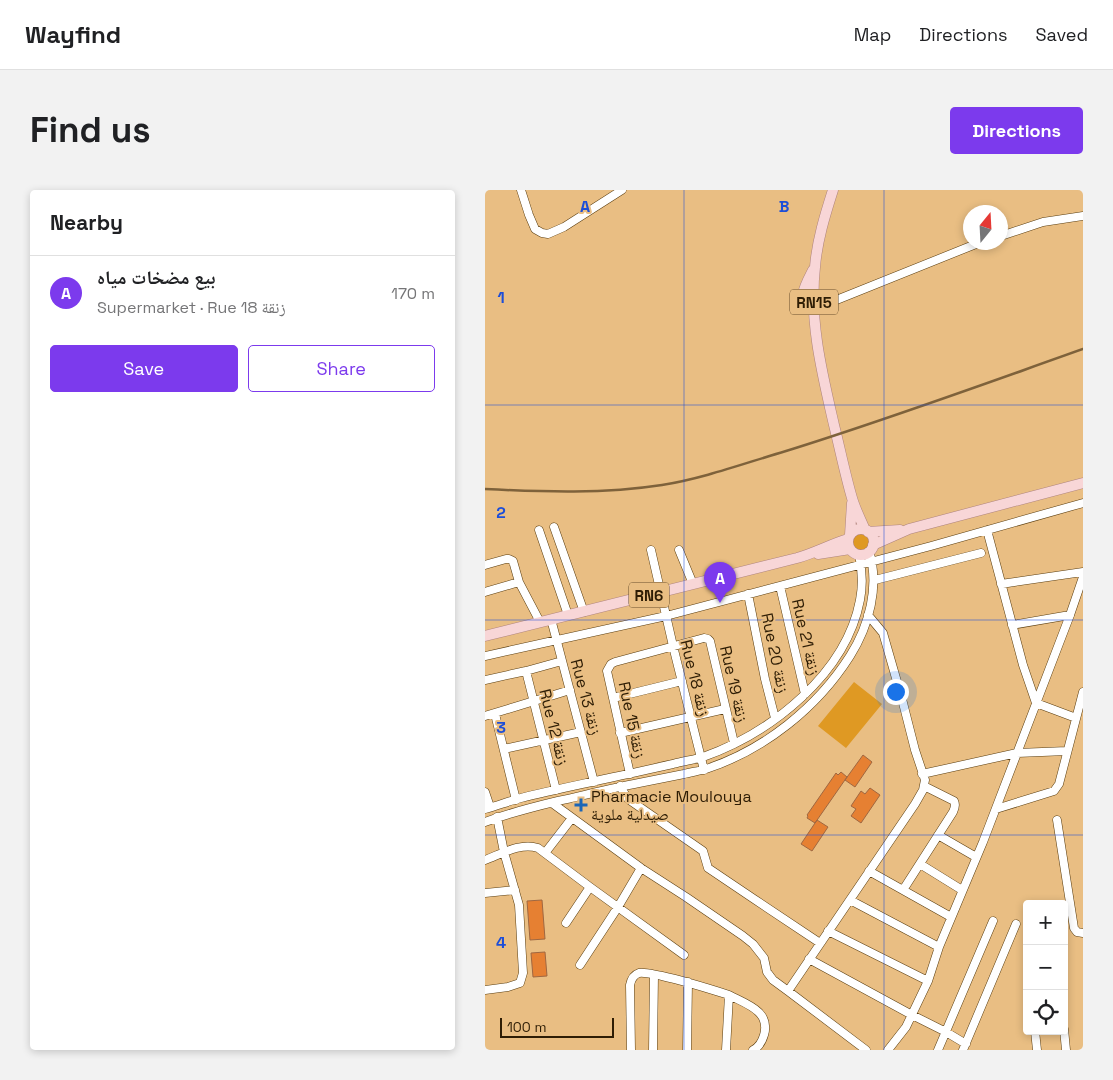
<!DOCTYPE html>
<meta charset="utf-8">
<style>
:root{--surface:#fff;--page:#f2f2f2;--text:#202124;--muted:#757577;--line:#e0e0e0;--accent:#7c3aed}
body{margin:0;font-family:"Space Grotesk","Noto Naskh Arabic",sans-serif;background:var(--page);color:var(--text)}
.controls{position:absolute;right:15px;bottom:15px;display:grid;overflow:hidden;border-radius:5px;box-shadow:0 2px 8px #0003}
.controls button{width:45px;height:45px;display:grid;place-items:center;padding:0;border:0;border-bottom:1px solid var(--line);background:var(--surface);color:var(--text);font:25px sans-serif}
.compass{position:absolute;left:478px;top:15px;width:45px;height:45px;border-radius:50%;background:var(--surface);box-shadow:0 2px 8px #0003;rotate:18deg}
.scale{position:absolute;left:15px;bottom:12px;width:114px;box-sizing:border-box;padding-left:5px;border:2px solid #2e1d05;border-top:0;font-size:14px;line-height:18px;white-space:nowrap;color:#2e1d05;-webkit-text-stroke:4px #e9be83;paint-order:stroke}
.you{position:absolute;left:410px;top:501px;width:18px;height:18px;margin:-12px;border:4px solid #fff;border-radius:50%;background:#1a73e8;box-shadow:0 0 0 8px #1a73e833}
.badge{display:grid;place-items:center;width:32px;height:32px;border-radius:50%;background:var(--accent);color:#fff;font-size:16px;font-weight:700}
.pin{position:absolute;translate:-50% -41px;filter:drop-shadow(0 1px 2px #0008)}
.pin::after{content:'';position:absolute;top:26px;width:18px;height:15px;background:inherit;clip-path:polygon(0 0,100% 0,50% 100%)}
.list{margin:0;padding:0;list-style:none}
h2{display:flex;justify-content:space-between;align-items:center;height:65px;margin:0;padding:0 20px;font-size:21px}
h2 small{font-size:16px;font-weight:400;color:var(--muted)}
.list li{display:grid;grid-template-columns:32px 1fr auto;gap:15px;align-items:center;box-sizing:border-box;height:75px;padding:0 20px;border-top:1px solid var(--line)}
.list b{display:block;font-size:19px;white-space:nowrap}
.list p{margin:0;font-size:16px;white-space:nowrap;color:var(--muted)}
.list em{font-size:16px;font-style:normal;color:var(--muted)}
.actions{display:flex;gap:10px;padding:15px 20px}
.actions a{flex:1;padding:11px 0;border:1px solid var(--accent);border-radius:5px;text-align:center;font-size:18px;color:var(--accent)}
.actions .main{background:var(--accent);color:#fff}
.icon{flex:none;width:28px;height:28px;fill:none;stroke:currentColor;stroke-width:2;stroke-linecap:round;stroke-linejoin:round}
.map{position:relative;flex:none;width:598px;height:860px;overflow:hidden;border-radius:5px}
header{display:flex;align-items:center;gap:30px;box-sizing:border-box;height:70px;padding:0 25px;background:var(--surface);border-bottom:1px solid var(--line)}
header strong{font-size:24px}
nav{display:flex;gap:28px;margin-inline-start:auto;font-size:18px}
.intro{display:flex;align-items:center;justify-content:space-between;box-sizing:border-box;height:120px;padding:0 30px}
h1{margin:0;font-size:35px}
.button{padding:12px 22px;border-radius:5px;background:var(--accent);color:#fff;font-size:18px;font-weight:700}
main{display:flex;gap:30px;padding:0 30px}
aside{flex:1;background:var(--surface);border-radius:5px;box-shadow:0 2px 8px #0003}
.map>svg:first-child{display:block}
.park{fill:#df9923}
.building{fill:#e68032;stroke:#9f6741}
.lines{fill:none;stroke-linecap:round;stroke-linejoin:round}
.minor-casing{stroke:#5a3d0f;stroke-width:9}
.major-casing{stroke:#ae837d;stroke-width:11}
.minor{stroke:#fff;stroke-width:8}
.major{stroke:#f8d6d7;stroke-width:10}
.rail{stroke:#7e623b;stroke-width:2.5}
.grid{fill:none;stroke:#1d4ed8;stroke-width:1;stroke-opacity:0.55}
.poi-dot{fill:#1c66b6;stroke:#e9be83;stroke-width:2}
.labels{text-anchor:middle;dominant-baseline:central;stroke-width:4;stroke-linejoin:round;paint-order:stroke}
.shield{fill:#e9be83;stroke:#664d2b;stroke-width:1}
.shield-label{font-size:15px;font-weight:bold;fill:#2e1d05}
.street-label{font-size:16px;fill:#2e1d05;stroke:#e9be83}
.poi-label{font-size:16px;fill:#2e1d05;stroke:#e9be83;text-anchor:start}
.grid-label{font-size:16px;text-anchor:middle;font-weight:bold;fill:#1d4ed8;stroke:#e9be83;stroke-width:4;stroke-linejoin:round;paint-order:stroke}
</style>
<header>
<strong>Wayfind</strong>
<nav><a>Map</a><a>Directions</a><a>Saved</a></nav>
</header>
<div class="intro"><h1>Find us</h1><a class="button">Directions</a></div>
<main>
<aside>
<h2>Nearby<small></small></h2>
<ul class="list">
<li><span class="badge">A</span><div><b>بيع مضخات مياه</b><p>Supermarket · Rue 18 زنقة</p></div><em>170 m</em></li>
</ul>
<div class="actions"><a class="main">Save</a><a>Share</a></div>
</aside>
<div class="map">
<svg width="598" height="860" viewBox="0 0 598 860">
<rect width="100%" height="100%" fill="#e9be83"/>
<!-- park -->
<path class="park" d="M367 352a9 9 0 1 1 18 0a9 9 0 1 1-18 0Z
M 369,492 L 397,514 L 361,558 L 333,536 Z"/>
<!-- building -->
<path class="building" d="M 378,565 L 387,572 L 370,597 L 360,590 Z
M 356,582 L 362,587 L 330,633 L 322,628 L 323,626 L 322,625 L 351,583 L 353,585 Z
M 385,598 L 395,605 L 376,633 L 366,626 L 371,619 L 366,616 L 376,601 L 380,604 Z
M 332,630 L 343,637 L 327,661 L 316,654 Z
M 57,710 L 60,749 L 45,750 L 42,711 Z
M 60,762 L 62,786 L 48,787 L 46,763 Z"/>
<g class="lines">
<!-- minor casing -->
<g class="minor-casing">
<path id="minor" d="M 36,0 L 44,25 L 50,39 L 57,43 L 63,44 L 79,37 L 137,0
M 516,46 L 558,32 L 598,26
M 329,119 L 496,52
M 69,337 L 99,422
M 54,340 L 83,425
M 502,340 L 538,475 L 551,513 L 591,528
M 166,360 L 188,456 L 219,580
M 194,360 L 208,394
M 0,375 L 21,369 L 24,369 L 28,371 L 34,392 L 55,432
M 390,390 L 496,363
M 516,394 L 598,382
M 295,396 L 320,504
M 0,402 L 34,392
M 263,404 L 280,489 L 290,528
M 66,429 L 109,592
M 527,435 L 585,425
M 0,466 L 181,426 L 446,356 L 598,313
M 41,481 L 71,600
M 0,490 L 41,481 L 77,471
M 128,508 L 197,491
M 10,524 L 31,610
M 0,526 L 85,500
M 135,543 L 240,519
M 19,559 L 96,542
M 145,584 L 122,481 L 126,474 L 130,472 L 219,448 L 223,449 L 225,451 L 249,553
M 437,584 L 532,563 L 582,561
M 135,596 L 143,609 L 218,661 L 223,678 L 269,709 L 335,753
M 0,602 L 5,617
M 67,613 L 156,678 L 201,707 L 258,746 L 268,754 L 279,768 L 282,782 L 288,790 L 303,801 L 381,860
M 0,619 C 12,616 24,611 36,608 C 67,600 98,594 129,587 C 149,583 169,578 188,574 C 198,571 208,570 218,567 C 286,543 361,484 375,410 C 378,395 377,379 374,364
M 511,619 L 569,601 L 574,594 L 598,502
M 572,630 L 589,738 L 592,742 L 598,743
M 0,632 C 24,623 48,617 73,611 C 100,605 127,598 154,593 C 169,590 184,587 199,584 C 207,582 214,581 221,579 C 279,560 332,518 365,466 C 384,436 395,396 384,361
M 453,645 L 491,667
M 60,663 L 87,628
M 0,670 C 16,664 36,652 53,658 L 105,697 L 199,765
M 435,674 L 477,700
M 384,681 L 466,727
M 418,700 L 468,622 C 470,618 471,615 469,611 L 439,596
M 0,703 L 30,700
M 365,710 L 454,757
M 81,733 L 105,697
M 343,741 L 443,791
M 324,769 L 427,825 L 461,842 L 481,854
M 95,775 L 133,717 L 156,678
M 0,800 L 23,797 L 35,793 L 38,783 L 34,715 L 19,662 L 12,627
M 303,801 L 430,614 L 438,600 L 440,590 L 430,560 L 417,509 L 398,443 L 383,425
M 579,839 L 581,860
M 550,841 L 552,860
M 146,860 L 145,795 C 146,790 148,785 154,783 C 160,782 170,785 177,786 C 200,791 222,798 244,805
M 168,860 L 169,785
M 202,860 L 203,792
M 241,860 L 244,805 C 261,814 286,821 279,845 C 277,852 274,857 268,860
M 403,860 L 421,837 L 443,791 L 454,757 L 498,652 L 585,425 L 598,387
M 453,860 L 508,731
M 478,860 L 531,734"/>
</g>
<!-- major casing -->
<g class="major-casing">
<path id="major" d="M 348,0 C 340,25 332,51 330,77 C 324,131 337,183 349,235 C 355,259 360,284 367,308 C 370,319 376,330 380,340
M 328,80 C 322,92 308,114 329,119
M363 352a13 13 0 1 1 26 0a13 13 0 1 1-26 0Z
M 383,342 L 415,340
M 365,345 L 367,313
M 388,355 L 424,339 L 598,293
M 333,364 L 365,359
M 0,446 L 312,368 C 330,363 346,354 363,349"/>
</g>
<!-- minor -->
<use href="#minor" class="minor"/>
<!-- major -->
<use href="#major" class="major"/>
<!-- rail -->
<path class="rail" d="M 0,299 C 59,302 119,304 177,295 C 220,288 260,273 301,261 C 401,230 499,194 598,159"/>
</g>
<!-- grid -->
<path class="grid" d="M 199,0 L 199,860M 399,0 L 399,860M 0,215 L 598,215M 0,430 L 598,430M 0,645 L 598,645"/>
<!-- markers -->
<path class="poi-dot" d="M93.5 607.5h5v5h5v5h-5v5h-5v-5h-5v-5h5z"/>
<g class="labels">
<!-- shield labels -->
<g class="shield">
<rect x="305" y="99.5" width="48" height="25" rx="4"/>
<rect x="144" y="392.5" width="40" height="25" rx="4"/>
</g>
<g class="shield-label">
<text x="329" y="112">RN15</text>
<text x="164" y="405">RN6</text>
</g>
<!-- street labels -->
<g class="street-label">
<text transform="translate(321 447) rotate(77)">Rue 21 زنقة</text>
<text transform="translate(290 463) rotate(78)">Rue 20 زنقة</text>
<text transform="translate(210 488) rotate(76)">Rue 18 زنقة</text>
<text transform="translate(249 494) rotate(77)">Rue 19 زنقة</text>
<text transform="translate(101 507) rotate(75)">Rue 13 زنقة</text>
<text transform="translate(147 530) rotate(78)">Rue 15 زنقة</text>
<text transform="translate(69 537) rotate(76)">Rue 12 زنقة</text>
</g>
<!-- poi labels -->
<g class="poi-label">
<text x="106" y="606">Pharmacie Moulouya<tspan x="106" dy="18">صيدلية ملوية</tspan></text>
</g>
</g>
<g class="grid-label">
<text x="100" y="22">A</text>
<text x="299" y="22">B</text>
<text x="16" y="113">1</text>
<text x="16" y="328">2</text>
<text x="16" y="543">3</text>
<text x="16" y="758">4</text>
</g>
</svg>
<div class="controls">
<button>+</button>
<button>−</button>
<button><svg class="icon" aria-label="locate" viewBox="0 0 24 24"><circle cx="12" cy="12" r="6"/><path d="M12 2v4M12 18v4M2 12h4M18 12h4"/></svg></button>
</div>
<svg class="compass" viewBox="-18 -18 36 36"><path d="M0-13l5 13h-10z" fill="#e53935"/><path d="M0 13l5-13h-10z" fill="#757577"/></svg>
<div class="scale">100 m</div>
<div class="you"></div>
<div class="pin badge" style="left:235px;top:413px">A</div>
</div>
</main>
